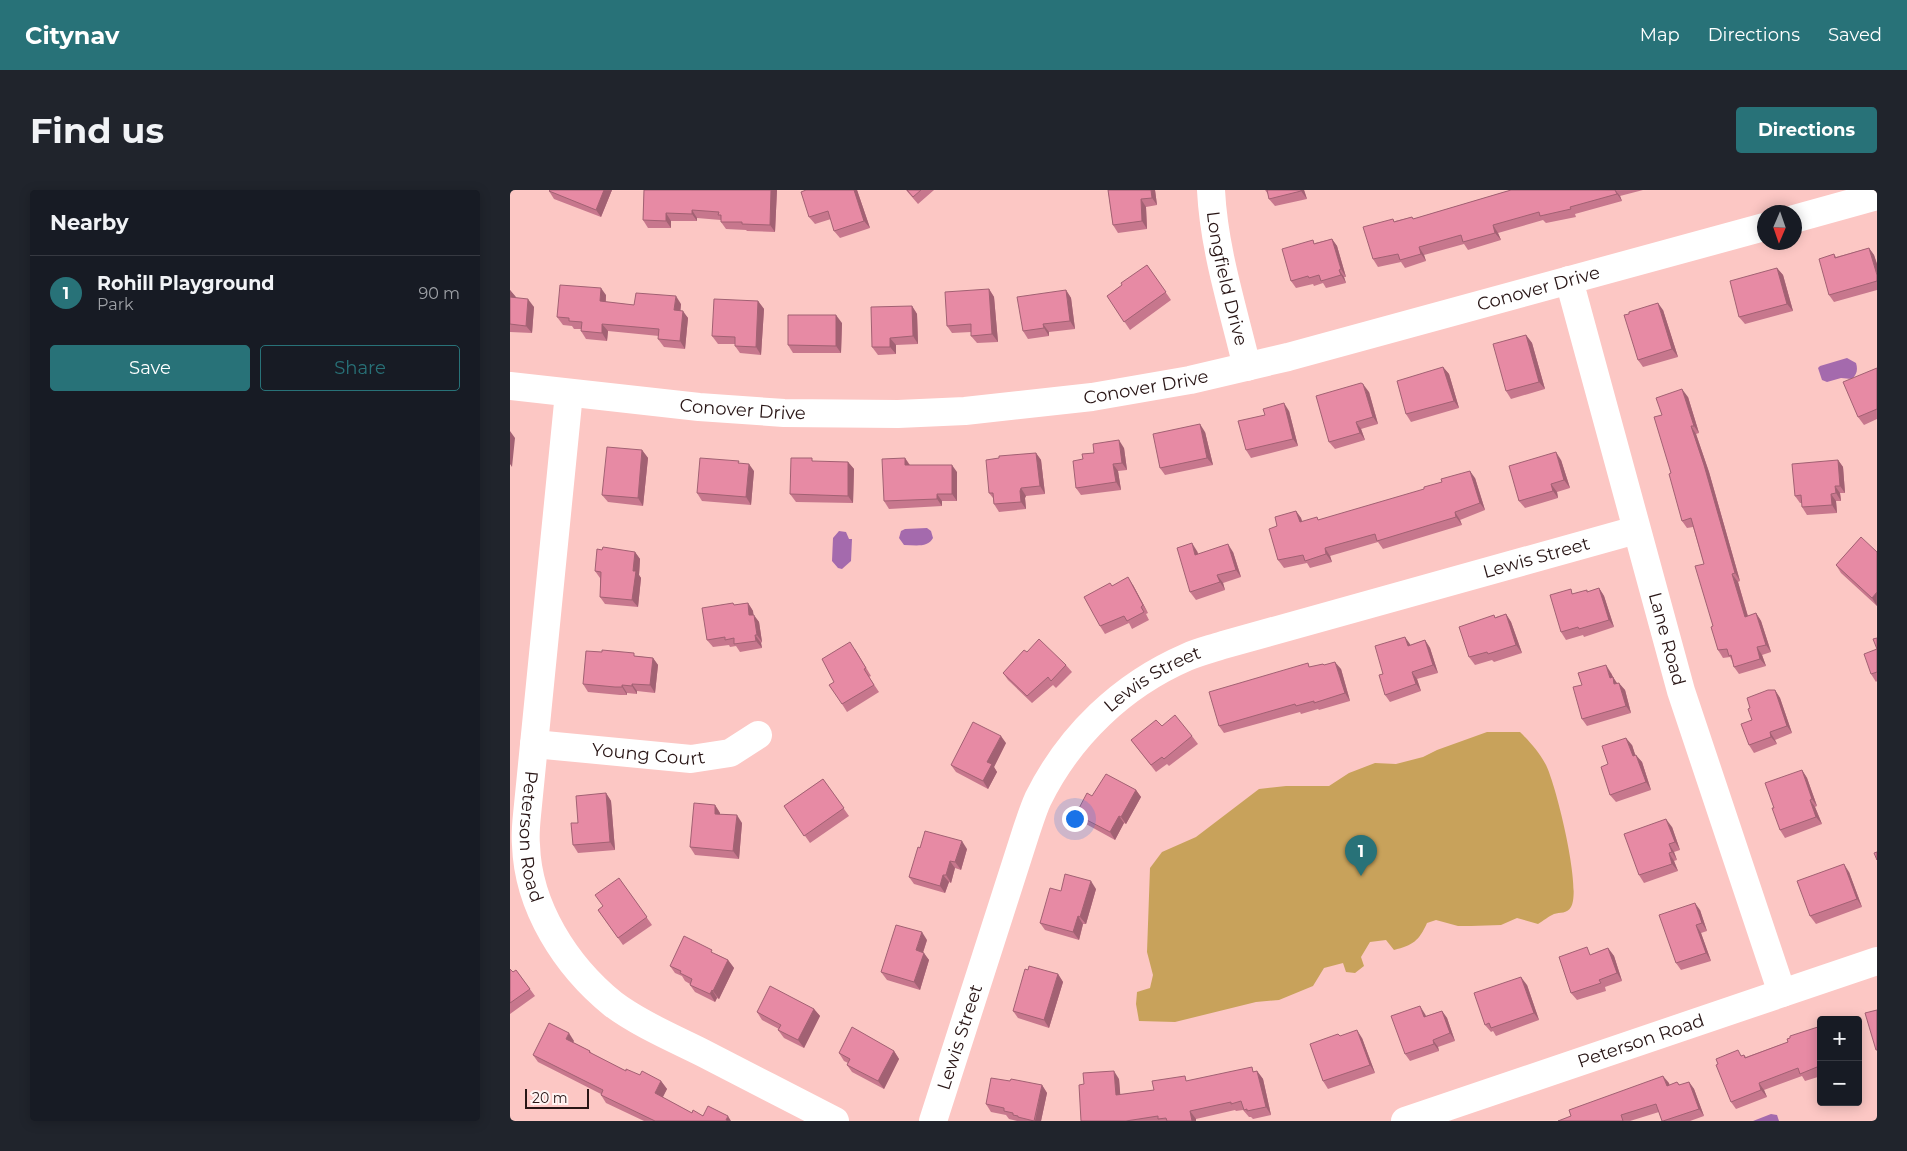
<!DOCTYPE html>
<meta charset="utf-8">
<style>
:root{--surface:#171b24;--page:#20242c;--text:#f1f3f6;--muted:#9ea1a6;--line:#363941;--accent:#287278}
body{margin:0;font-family:Montserrat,sans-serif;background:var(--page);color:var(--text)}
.controls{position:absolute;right:15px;bottom:15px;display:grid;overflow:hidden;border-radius:5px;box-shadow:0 2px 12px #0003}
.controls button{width:45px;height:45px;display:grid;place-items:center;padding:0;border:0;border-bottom:1px solid var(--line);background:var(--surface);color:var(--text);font:25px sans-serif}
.compass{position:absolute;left:1247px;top:15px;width:45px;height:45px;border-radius:50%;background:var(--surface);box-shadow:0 2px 12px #0003;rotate:182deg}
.scale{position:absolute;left:15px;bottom:12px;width:64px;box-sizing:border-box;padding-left:5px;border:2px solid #281515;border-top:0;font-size:14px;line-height:18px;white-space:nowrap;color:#281515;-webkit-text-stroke:4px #fff4f3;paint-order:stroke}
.you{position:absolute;left:564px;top:628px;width:18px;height:18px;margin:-12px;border:4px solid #fff;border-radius:50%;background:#1a73e8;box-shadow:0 0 0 8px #1a73e833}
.badge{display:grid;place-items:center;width:32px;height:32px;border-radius:50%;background:var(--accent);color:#fff;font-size:16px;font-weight:700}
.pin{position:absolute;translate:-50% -41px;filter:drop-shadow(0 1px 2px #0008)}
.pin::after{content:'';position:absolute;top:26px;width:18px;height:15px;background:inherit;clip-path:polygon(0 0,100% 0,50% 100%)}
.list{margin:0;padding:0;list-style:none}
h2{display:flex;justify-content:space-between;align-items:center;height:65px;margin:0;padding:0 20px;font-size:21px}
h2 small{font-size:16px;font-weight:400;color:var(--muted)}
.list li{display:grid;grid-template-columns:32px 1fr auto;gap:15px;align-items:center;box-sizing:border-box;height:75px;padding:0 20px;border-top:1px solid var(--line)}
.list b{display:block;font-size:19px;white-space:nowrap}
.list p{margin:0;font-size:16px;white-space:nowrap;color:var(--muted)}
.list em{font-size:16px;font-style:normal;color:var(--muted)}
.actions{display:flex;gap:10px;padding:15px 20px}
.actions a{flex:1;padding:11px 0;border:1px solid var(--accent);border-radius:5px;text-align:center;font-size:18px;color:var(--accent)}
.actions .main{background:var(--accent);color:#fff}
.map{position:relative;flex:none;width:1367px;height:931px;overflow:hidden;border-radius:5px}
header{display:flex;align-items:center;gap:30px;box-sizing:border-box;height:70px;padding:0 25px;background:var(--accent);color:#fff}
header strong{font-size:24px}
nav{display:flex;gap:28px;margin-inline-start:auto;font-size:18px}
.intro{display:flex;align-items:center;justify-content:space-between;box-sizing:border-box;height:120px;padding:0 30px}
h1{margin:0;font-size:35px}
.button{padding:12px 22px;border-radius:5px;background:var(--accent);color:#fff;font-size:18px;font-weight:700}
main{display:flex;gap:30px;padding:0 30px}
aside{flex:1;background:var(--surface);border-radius:5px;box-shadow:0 2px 12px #0003}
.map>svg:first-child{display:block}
.green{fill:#c8a25b}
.water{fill:#a46aad}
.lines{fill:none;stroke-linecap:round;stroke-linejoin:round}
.minor{stroke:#fff;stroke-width:28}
.wall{fill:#c7778d}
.shaded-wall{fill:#a26173}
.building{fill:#e78aa4;stroke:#a26173}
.labels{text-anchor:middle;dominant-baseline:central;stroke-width:4;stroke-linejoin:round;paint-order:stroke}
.street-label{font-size:18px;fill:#281515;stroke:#fff4f3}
</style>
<header>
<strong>Citynav</strong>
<nav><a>Map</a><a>Directions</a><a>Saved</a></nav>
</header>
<div class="intro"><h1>Find us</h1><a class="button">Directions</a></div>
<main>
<aside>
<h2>Nearby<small></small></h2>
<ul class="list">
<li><span class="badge">1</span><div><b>Rohill Playground</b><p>Park</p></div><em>90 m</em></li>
</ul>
<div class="actions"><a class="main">Save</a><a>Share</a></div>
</aside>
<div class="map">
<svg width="1367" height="931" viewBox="0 0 1367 931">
<rect width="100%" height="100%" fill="#fcc7c4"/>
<!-- green -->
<path class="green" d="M 977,542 L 1010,542 C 1021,553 1029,562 1036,575 C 1046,595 1072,699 1061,717 C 1057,724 1050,722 1044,724 C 1039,726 1033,731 1028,734 L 1007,728 L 991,735 L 961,736 L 948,736 L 926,730 L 917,733 C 909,751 903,755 884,760 L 876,750 L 860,752 L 851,767 L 854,776 L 845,783 L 836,782 L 833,773 L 814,778 L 803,796 L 769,810 L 746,812 L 665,832 L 629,831 L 626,814 L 627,802 L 640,798 L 643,785 L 637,762 L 640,678 L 652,662 L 686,647 L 749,599 L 776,596 L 819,596 L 839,583 L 865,573 L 886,574 L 913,567 L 927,560 Z"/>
<!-- water -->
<path class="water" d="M 1337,168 L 1346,173 C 1348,180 1347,184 1342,189 L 1331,188 L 1317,192 L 1312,190 L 1308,178 L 1310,176 Z
M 417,338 L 421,341 L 423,348 C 418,358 405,355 394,355 L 389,348 L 391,341 L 395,339 Z
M 329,341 L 336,342 L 339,349 L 342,349 L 341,371 L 332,379 L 328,378 L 322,371 L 323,348 Z
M 1261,924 L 1267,925 L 1269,931 L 1243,931 Z"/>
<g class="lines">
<!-- minor -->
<g class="minor">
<path id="s1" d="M 701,0 C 704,60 723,118 737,177"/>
<path d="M 1284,29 L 1367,6"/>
<path id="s2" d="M 1059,90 L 1171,501 L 1272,803"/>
<path id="s3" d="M 0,196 L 189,217 L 274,223 L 388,224 L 455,221 L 582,207 L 680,190 L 778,167 L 1254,37"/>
<path id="s4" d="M 59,203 L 17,625 C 16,635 15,645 16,655 C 18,717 56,776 103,814 C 128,833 165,849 193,863 C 237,886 281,908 325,931"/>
<path id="s5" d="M 24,554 L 181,569 L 220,563 L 248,545"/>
<path id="s6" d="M 423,931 L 515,645 C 519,633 523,620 528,609 C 559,546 612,495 677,467 C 688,462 701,459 713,455 L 1126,340"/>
<path id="s7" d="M 895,931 L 1367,771"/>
</g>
</g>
<!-- wall -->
<path class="wall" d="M 40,0 L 102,0 L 91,27 L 44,9 L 39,1 Z
M 134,0 L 267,0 L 265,42 L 237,41 L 236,40 L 216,39 L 211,32 L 211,30 L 187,28 L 187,31 L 161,31 L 161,38 L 138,38 L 133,30 Z
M 296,0 L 347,0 L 360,38 L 330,48 L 324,41 L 321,29 L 305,34 L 299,27 Z
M 396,0 L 424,0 L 408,14 Z
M 598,0 L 645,0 L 647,15 L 636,17 L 637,39 L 608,43 L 603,35 Z
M 755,0 L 794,0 L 797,9 L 765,16 L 759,9 L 758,4 Z
M 1001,0 L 1133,0 L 1110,6 L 1112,11 L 1065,24 L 1066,27 L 1036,33 L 1033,30 L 988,43 L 991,50 L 958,60 L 954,54 L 914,65 L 916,71 L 895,78 L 891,72 L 868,77 L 863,69 L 885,31 L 902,27 L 903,29 Z
M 822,49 L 827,56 L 836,87 L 834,87 L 836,93 L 816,98 L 813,93 L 804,96 L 803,94 L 786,98 L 781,91 L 805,53 Z
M 1359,58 L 1364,65 L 1367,74 L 1367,100 L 1324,112 L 1319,105 L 1324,64 L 1326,67 Z
M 637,75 L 661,110 L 620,140 L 597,106 L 612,95 Z
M 1267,78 L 1273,85 L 1283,121 L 1235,134 L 1229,127 Z
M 479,99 L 484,107 L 488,152 L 467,153 L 461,146 L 461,142 L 442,143 L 437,136 Z
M 0,100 L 6,108 L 24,117 L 22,143 L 0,142 Z
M 556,100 L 561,108 L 565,139 L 539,142 L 539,146 L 518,149 L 513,141 Z
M 96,105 L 96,112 L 124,115 L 171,114 L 170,120 L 178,128 L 175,159 L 154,157 L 148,149 L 149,146 L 98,141 L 97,151 L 76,149 L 71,141 L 71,139 L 64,139 L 62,136 L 53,135 L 47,127 Z
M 248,111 L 254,119 L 251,165 L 230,163 L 225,156 L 225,154 L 208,154 L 202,146 Z
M 402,116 L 407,124 L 408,154 L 386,155 L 386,164 L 368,165 L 362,157 Z
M 1153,120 L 1168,167 L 1133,177 L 1128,170 Z
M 332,133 L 331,163 L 283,163 L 278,155 Z
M 1016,145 L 1022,153 L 1035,199 L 1001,209 L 996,201 Z
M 933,177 L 939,184 L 949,218 L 901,232 L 896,224 Z
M 1367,178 L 1367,229 L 1354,235 L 1348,227 Z
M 859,202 L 868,234 L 851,239 L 855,250 L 825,259 L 819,252 Z
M 1178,207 L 1189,243 L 1186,244 L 1199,282 L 1230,391 L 1228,392 L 1238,426 L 1246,423 L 1251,431 L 1261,462 L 1252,465 L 1256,476 L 1229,484 L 1224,477 L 1222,471 L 1220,467 L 1213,468 L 1208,460 L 1203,436 L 1194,374 L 1183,337 L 1177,338 L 1172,331 L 1161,283 L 1152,225 Z
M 779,221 L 788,256 L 741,268 L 736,260 Z
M 695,242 L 703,275 L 655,285 L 650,278 Z
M 614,258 L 617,280 L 608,281 L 611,300 L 571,305 L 566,298 L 573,269 L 584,263 Z
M 132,260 L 138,268 L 133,316 L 98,312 L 92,305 Z
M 526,263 L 531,270 L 535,304 L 516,306 L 515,308 L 516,319 L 489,322 L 484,314 L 483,308 L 479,303 Z
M 395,268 L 400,275 L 447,282 L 447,311 L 432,311 L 432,316 L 379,319 L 374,311 Z
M 1051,270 L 1060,298 L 1047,302 L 1048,308 L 1015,318 L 1009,311 Z
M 1328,270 L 1333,277 L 1335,303 L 1330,303 L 1331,311 L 1326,311 L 1327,323 L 1297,325 L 1292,317 L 1292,313 L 1290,313 L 1285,306 Z
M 338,272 L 344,279 L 343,313 L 286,312 L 280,304 Z
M 244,281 L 241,315 L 192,311 L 187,303 Z
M 965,288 L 975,320 L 950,330 L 952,335 L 873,359 L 868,352 L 820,366 L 822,372 L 800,378 L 797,373 L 774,378 L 768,370 L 767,336 L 786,321 L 791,328 L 792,332 L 809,330 Z
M 1351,347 L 1367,416 L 1331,383 L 1326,375 Z
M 687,361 L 688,364 L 723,362 L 731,387 L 713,393 L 715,400 L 686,410 L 680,402 Z
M 125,362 L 130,369 L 129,385 L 131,388 L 128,417 L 95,414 L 90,407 L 90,388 L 85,381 Z
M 623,395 L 638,423 L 636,424 L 639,430 L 622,439 L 619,433 L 595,444 L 590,436 Z
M 1089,398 L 1094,406 L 1104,437 L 1074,447 L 1073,445 L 1056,450 L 1051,442 L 1064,404 L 1078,402 Z
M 238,413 L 243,421 L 243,425 L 249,432 L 252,452 L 251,453 L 252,458 L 230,462 L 226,456 L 220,457 L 219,455 L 203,457 L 197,450 L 225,415 Z
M 996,424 L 1001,432 L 1012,463 L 984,472 L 982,470 L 965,475 L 959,467 L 986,427 Z
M 1367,448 L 1367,491 L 1366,492 L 1361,484 L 1367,459 Z
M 915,450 L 920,458 L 928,483 L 907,489 L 911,501 L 880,512 L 875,505 L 873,484 L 900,455 Z
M 345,459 L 361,486 L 359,487 L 369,502 L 337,522 L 332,514 L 324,492 Z
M 517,462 L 556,475 L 562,482 L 546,498 L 543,495 L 522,513 L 498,490 L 493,483 Z
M 126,466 L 143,468 L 148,475 L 145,503 L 127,501 L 127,504 L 117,503 L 117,505 L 110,505 L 78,502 L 73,494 Z
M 813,474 L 814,475 L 831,479 L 840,511 L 809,520 L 808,519 L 791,524 L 790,522 L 714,543 L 709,536 L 801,477 Z
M 1101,483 L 1103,487 L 1107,493 L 1115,500 L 1121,523 L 1077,536 L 1072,529 L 1072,495 Z
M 1265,500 L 1270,508 L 1282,543 L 1265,550 L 1267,554 L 1244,563 L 1239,555 L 1242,530 L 1240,518 Z
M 652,536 L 682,546 L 688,554 L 659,576 L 657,574 L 646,582 L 621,550 Z
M 496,553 L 484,577 L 487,582 L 478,599 L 446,582 L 441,575 Z
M 1122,555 L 1125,565 L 1132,572 L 1141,600 L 1106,612 L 1100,605 L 1098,574 Z
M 1292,580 L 1297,588 L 1307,616 L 1305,617 L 1312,634 L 1275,648 L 1270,640 L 1264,618 Z
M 313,589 L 339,626 L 300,653 L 274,616 Z
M 626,600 L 631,607 L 616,634 L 614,633 L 605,650 L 576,634 L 574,631 L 572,630 L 567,622 L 582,606 Z
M 96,603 L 101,611 L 105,660 L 68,663 L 63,655 L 68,633 Z
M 205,615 L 210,623 L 210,624 L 232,633 L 229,669 L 185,665 L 180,657 Z
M 1162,637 L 1170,660 L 1164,662 L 1167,670 L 1164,671 L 1168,681 L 1134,693 L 1129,685 Z
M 410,658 L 457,659 L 451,680 L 445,678 L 441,693 L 439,692 L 435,703 L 404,694 L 399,687 Z
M 1339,682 L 1352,717 L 1306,734 L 1300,726 Z
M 109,688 L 142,735 L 113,755 L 88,720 L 93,716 Z
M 586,699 L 576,734 L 573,734 L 569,750 L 535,740 L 530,733 L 551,701 Z
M 1190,720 L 1197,741 L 1191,743 L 1201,771 L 1171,780 L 1166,773 Z
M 417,750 L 413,763 L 419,770 L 410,800 L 377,790 L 371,782 Z
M 1098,758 L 1104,766 L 1112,791 L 1095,797 L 1096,801 L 1067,810 L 1061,803 L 1082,764 Z
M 206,764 L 218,770 L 224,778 L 209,809 L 207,808 L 205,812 L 185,802 L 180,795 L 180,794 L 175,791 L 172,786 L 165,783 L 160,776 Z
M 0,779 L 3,782 L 6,780 L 25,806 L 0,824 Z
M 518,780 L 548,784 L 553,792 L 539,838 L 508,828 L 503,821 Z
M 1017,795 L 1029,830 L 986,846 L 983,841 L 981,842 L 975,835 Z
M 304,819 L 310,826 L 294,858 L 274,848 L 268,840 L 269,839 L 252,830 L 247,822 Z
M 932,821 L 937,828 L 945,851 L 928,857 L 929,861 L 900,871 L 895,864 L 915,824 L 916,826 Z
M 1311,836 L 1311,886 L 1295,891 L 1292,886 L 1254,900 L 1257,907 L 1226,919 L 1221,912 L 1232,866 L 1234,865 L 1236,867 L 1278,852 Z
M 830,846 L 852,848 L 865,883 L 818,899 L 813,891 Z
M 64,851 L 63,852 L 80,861 L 82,864 L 116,881 L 151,891 L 157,899 L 152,907 L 182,923 L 221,931 L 134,931 L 96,913 L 91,905 L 91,904 L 28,872 L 23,865 Z
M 384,861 L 389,869 L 374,899 L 342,882 L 337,875 L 338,873 L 334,871 L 329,863 Z
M 747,881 L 753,889 L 761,925 L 743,929 L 741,927 L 739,927 L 733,920 L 726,921 L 725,920 L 686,929 L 686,931 L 571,931 L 609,889 L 610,905 L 644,900 L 679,891 Z
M 500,891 L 532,895 L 537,903 L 531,931 L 507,931 L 499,929 L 496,925 L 481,922 L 476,914 Z
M 1167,892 L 1170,895 L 1179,892 L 1184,899 L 1194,926 L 1180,931 L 1152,931 L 1149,922 L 1120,931 L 1048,931 L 1159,893 L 1159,895 Z"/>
<!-- shaded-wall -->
<path class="shaded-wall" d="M 94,0 L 102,0 L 91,27 L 86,20 Z
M 261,0 L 267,0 L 265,42 L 260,35 Z
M 344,0 L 347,0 L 360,38 L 354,31 Z
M 641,0 L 645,0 L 647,15 L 642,8 Z
M 791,0 L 794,0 L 797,9 L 791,1 Z
M 1105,0 L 1110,6 L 1112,11 L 1107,4 Z
M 631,9 L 636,17 L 637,39 L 632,31 Z
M 182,20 L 187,28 L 187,31 L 182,24 Z
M 156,23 L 161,31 L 161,38 L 156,31 Z
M 983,35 L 988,43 L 991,50 L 985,43 Z
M 822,49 L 827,56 L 836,87 L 831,79 Z
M 909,57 L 914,65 L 916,71 L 911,64 Z
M 1359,58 L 1364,65 L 1367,74 L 1367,85 Z
M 1267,78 L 1273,85 L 1283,121 L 1277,114 Z
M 829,80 L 834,87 L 836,93 L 831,85 Z
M 91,98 L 96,105 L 95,119 L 90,111 Z
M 479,99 L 484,107 L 488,152 L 482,144 Z
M 0,100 L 6,107 L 5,115 L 0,108 Z
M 556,100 L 561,108 L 565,139 L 560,131 Z
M 166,106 L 171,114 L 170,127 L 164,120 Z
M 18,109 L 24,117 L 22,143 L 16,136 Z
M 248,111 L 254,119 L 251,165 L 246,157 Z
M 1148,113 L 1153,120 L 1168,167 L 1162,159 Z
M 402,116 L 407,124 L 408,154 L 403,146 Z
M 173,121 L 178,128 L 175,159 L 170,151 Z
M 326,125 L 332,133 L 331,163 L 326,156 Z
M 92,134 L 98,141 L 97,151 L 92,143 Z
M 533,134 L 539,142 L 539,146 L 534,138 Z
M 1016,145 L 1022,153 L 1035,199 L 1029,192 Z
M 380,148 L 386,155 L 386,164 L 380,157 Z
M 933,177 L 939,184 L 949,218 L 944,211 Z
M 853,194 L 859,202 L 868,234 L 863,227 Z
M 1172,199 L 1178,207 L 1189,243 L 1184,236 Z
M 774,213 L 779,221 L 788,256 L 783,249 Z
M 846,232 L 851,239 L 855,250 L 850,243 Z
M 690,234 L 695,242 L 703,275 L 697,268 Z
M 1181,236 L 1186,244 L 1199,282 L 1230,391 L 1225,383 Z
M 0,241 L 5,248 L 2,277 L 0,274 Z
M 609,250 L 614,258 L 617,280 L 612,273 Z
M 132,260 L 138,268 L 133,316 L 128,308 Z
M 1046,262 L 1051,270 L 1060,298 L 1054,290 Z
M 526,263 L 531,270 L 535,304 L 530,296 Z
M 395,268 L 400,276 L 395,275 Z
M 1328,270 L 1333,277 L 1335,303 L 1330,296 Z
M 338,272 L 344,279 L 343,313 L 338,306 Z
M 239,274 L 244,281 L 241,315 L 236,307 Z
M 603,274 L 608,281 L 611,300 L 606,292 Z
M 442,275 L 447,282 L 447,311 L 442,304 Z
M 960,281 L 965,288 L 975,320 L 970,313 Z
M 1041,294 L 1047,302 L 1048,308 L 1043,301 Z
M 1325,296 L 1330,303 L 1331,311 L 1326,303 Z
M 511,298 L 516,306 L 515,308 L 516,319 L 511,312 L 510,301 Z
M 427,304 L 432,311 L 432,316 L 427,309 Z
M 1321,304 L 1326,311 L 1327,323 L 1322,315 Z
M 786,321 L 791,328 L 795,340 L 790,332 Z
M 945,322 L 950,330 L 952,335 L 946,327 Z
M 682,353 L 687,361 L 691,372 L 685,365 Z
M 718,354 L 723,362 L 731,387 L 726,380 Z
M 815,358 L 820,366 L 822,372 L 816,364 Z
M 125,362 L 130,369 L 129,385 L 131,388 L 128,417 L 122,410 L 123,381 Z
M 1222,384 L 1228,392 L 1240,434 L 1235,427 Z
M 707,385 L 713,393 L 715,400 L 710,392 Z
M 618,387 L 623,395 L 638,423 L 633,415 Z
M 1089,398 L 1094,406 L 1104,437 L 1099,430 Z
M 1367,402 L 1367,416 L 1362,408 Z
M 238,413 L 243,421 L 245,433 L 239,425 Z
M 1246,423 L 1251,431 L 1261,462 L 1256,455 Z
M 996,424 L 1001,432 L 1012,463 L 1006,455 Z
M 244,425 L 249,432 L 252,452 L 247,445 Z
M 245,445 L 251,453 L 252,458 L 246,451 Z
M 895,447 L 900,454 L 903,463 L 898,456 Z
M 915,450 L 920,458 L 928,483 L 923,475 Z
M 1247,457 L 1252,465 L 1256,476 L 1250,469 Z
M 143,468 L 148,475 L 145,503 L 140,495 Z
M 825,472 L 831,479 L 840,511 L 835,503 Z
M 1096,475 L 1101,483 L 1103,487 L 1108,495 L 1110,502 L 1100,488 Z
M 902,482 L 907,489 L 911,501 L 906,494 Z
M 1109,493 L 1115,500 L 1121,523 L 1116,516 Z
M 122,494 L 127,501 L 127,504 L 122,496 Z
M 112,495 L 117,503 L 117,505 L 112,497 Z
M 1265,500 L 1270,508 L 1282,543 L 1277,536 Z
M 1260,542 L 1265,550 L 1267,554 L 1261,547 Z
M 491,546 L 496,553 L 484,577 L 487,582 L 478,599 L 473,591 L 477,572 Z
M 1116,548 L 1122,555 L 1128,573 L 1123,566 Z
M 1126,565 L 1132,572 L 1141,600 L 1136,592 Z
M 1292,580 L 1297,588 L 1307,616 L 1302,609 Z
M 626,600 L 631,607 L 616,634 L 611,627 Z
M 96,603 L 101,611 L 105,660 L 100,652 Z
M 1300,610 L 1305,617 L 1312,634 L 1306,627 Z
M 205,615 L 210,623 L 210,631 L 205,624 Z
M 227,625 L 232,633 L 229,669 L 223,661 Z
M 609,626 L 614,633 L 605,650 L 600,642 Z
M 1156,629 L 1162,637 L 1170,660 L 1165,652 Z
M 452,651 L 457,659 L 451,680 L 445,672 Z
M 1159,654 L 1164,662 L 1167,670 L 1162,662 Z
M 1159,663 L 1164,671 L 1168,681 L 1162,674 Z
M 440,671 L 445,678 L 441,693 L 436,685 Z
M 1334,674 L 1339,682 L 1352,717 L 1347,709 Z
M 433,685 L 439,692 L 435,703 L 430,696 Z
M 581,691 L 586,699 L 576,734 L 570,727 Z
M 1185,713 L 1190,720 L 1197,741 L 1192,733 Z
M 568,726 L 573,734 L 569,750 L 563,742 Z
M 1186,735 L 1191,743 L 1201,771 L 1196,763 Z
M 412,742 L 417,750 L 411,768 L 406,760 Z
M 1098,758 L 1104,766 L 1112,791 L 1107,783 Z
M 414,763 L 419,770 L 410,800 L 404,792 Z
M 218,770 L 224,778 L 209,809 L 203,801 Z
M 548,784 L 553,792 L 539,838 L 534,830 Z
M 1011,787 L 1017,795 L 1029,830 L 1024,823 Z
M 202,800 L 207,808 L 205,812 L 200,804 Z
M 910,816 L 915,824 L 919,835 L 914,827 Z
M 304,819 L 310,826 L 294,858 L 288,850 Z
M 932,821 L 937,828 L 945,851 L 940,843 Z
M 847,840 L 852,848 L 865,883 L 860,875 Z
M 59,843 L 64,851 L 61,856 L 56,849 Z
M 923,850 L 928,857 L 929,861 L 924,854 Z
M 384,861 L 389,869 L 374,899 L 368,891 Z
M 604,881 L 609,889 L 611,913 L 606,905 Z
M 747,881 L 753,889 L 761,925 L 756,917 Z
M 1153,886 L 1159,893 L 1162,903 L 1157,896 Z
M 151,891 L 157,899 L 151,911 L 145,903 Z
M 1179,892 L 1184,899 L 1194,926 L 1189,919 Z
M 1249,893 L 1254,900 L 1257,907 L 1251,900 Z
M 532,895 L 537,903 L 531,931 L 525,931 Z
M 680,921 L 686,929 L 686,931 L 682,931 Z
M 218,926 L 221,931 L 217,931 L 216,930 Z"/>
<!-- building -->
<path class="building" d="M 40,0 L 94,0 L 86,20 L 39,1 Z
M 134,0 L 261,0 L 260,35 L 232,34 L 232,32 L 211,32 L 211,25 L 208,25 L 209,22 L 182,20 L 182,24 L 156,23 L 156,31 L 133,30 Z
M 296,0 L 344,0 L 354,31 L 324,41 L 318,21 L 299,27 L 291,2 Z
M 397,0 L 411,0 L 403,7 Z
M 598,0 L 641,0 L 642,8 L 631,9 L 632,31 L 603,35 Z
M 757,0 L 791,0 L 791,1 L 759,9 Z
M 1001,0 L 1105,0 L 1107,4 L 1060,17 L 1061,19 L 1030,26 L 1029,22 L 983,35 L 985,43 L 953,52 L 951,45 L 909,57 L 911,64 L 890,70 L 888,64 L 863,69 L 853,37 L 883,29 L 884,32 L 902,27 L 903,29 Z
M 822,49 L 831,79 L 829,80 L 831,85 L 811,91 L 809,85 L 799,88 L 798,86 L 781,91 L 772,59 L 803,50 L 804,54 Z
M 1359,58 L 1367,85 L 1367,91 L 1319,105 L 1309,69 L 1324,64 L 1325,68 Z
M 637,75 L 656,102 L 614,132 L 597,106 L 612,95 L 611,93 Z
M 1267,78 L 1277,114 L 1229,127 L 1220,91 Z
M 50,95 L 91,98 L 90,111 L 124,115 L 126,103 L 166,106 L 164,120 L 173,121 L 170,151 L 148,149 L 149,139 L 92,134 L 92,143 L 71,141 L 72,132 L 59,131 L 59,128 L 47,127 Z
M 479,99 L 482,144 L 461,146 L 461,134 L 437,136 L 435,102 Z
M 556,100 L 560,131 L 533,134 L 534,138 L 513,141 L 507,107 Z
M 0,107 L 18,109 L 16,136 L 0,134 Z
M 204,109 L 248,111 L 246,157 L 225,156 L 225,147 L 202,146 Z
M 1148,113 L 1162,159 L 1128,170 L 1114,125 L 1119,124 L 1119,122 Z
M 402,116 L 403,146 L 380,148 L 380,157 L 362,157 L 361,117 Z
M 278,125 L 326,125 L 326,156 L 278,155 Z
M 1016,145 L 1029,192 L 996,201 L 983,154 Z
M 933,177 L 944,211 L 896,224 L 887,191 Z
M 1367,178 L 1367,219 L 1348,227 L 1333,192 Z
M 851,193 L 853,194 L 863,227 L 846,232 L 850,243 L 819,252 L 806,206 Z
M 1172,199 L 1184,236 L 1181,236 L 1194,275 L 1225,383 L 1222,384 L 1235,427 L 1246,423 L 1256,455 L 1247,457 L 1250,469 L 1224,477 L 1221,465 L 1219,466 L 1217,459 L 1208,460 L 1201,437 L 1203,436 L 1185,376 L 1194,374 L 1181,328 L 1172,331 L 1159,284 L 1161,283 L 1144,227 L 1152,225 L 1146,208 Z
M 774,213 L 783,249 L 736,260 L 728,231 L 755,225 L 753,219 Z
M 690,234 L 697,268 L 650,278 L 643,244 Z
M 609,250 L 612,273 L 603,274 L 606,292 L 566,298 L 563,271 L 573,269 L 572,264 L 584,263 L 583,254 Z
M 97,257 L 132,260 L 128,308 L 92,305 Z
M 1046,262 L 1054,290 L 1041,294 L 1043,301 L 1009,311 L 999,276 Z
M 526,263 L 530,296 L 511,298 L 510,301 L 511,312 L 484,314 L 483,303 L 479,303 L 476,270 L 489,268 L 489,266 Z
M 190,268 L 229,271 L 228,273 L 239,274 L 236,307 L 187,303 Z
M 281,268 L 302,268 L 302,271 L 338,272 L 338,306 L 280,304 Z
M 395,268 L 395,275 L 442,275 L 442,304 L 427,304 L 427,309 L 374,311 L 372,269 Z
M 1328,270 L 1330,296 L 1325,296 L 1326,303 L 1321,304 L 1322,315 L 1292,317 L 1291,305 L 1285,306 L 1282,274 Z
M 960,281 L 970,313 L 945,322 L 946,327 L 867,351 L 865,344 L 815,358 L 816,364 L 795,371 L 793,365 L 768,370 L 759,339 L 767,336 L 765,327 L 786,321 L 790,332 L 807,327 L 808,330 L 914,299 L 914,297 L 932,292 L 931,289 Z
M 1351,347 L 1367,362 L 1367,402 L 1362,408 L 1326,375 Z
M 682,353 L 685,365 L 718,354 L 726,380 L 707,385 L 710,392 L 680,402 L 667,358 Z
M 93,357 L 125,362 L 123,381 L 126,381 L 122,410 L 90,407 L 91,382 L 85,381 L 87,359 L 92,360 Z
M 618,387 L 633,415 L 631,417 L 634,422 L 617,431 L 614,426 L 590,436 L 574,407 L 600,393 L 602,396 Z
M 1089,398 L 1099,430 L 1069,439 L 1068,437 L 1051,442 L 1040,405 L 1061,399 L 1062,404 L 1077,400 L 1077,402 Z
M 223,413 L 224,415 L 238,413 L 239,425 L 244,425 L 247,445 L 245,445 L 246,451 L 224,454 L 224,448 L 215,450 L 215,447 L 197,450 L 192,418 Z
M 996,424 L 1006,455 L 978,464 L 977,462 L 959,467 L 949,437 L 984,425 L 985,428 Z
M 895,447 L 898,456 L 915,450 L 923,475 L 902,482 L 906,494 L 875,505 L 869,485 L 873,484 L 865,456 Z
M 1367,448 L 1367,482 L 1361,484 L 1354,464 L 1367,459 L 1363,449 Z
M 529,449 L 556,475 L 541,491 L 538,487 L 517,506 L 493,483 L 514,460 L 517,462 Z
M 340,452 L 356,478 L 354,479 L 364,495 L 332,514 L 319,495 L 324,492 L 312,469 Z
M 92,460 L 124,463 L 124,466 L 143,468 L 140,495 L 122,494 L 122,496 L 112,495 L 112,497 L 105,497 L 73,494 L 76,461 L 92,462 Z
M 825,472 L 835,503 L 804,513 L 804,511 L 786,516 L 785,514 L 709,536 L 699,502 L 798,473 L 799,477 L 813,474 L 814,475 Z
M 1096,475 L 1100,488 L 1103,487 L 1104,494 L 1109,493 L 1116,516 L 1072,529 L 1063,497 L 1072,495 L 1068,483 Z
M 1258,500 L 1265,500 L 1277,536 L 1260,542 L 1261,547 L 1239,555 L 1231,534 L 1242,530 L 1238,519 L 1240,518 L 1237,508 Z
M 665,525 L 682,546 L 654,569 L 652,567 L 641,575 L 621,550 L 646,530 L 652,536 Z
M 463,532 L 491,546 L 477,572 L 482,574 L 473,591 L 441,575 Z
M 1116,548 L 1123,566 L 1126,565 L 1136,592 L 1100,605 L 1091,577 L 1098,574 L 1092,556 Z
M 1292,580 L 1302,609 L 1300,610 L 1306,627 L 1270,640 L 1262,618 L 1264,618 L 1255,593 Z
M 596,584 L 626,600 L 611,627 L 609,626 L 600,642 L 571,627 L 572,625 L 567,622 L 577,603 L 582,606 Z
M 313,589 L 334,618 L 294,646 L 274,616 Z
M 96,603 L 100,652 L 63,655 L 61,633 L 68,633 L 66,606 Z
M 184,613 L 205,615 L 205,624 L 227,625 L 223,661 L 180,657 Z
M 1156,629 L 1165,652 L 1159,654 L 1162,662 L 1159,663 L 1162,674 L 1129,685 L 1114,644 Z
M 415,641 L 452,651 L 445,672 L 440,671 L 436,685 L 433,685 L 430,696 L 399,687 L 408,657 L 410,658 Z
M 1367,662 L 1367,670 L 1364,663 Z
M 1334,674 L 1347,709 L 1300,726 L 1287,691 Z
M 555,684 L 581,691 L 570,727 L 568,726 L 563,742 L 530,733 L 540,698 L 551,701 Z
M 109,688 L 137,727 L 108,748 L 88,720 L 93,716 L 85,705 Z
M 1185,713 L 1192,733 L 1186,735 L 1196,763 L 1166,773 L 1149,725 Z
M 386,735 L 412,742 L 406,760 L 414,763 L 404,792 L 371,782 Z
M 174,746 L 202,760 L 201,762 L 218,770 L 203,801 L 202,800 L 200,804 L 180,795 L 182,789 L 170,783 L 171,781 L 160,776 Z
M 1077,757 L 1080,765 L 1098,758 L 1107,783 L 1089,790 L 1091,793 L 1061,803 L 1049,767 Z
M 519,776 L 548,784 L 534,830 L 503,821 L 515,779 L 518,780 Z
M 0,779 L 3,782 L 6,780 L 20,799 L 0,813 Z
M 1011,787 L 1024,823 L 981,838 L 979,833 L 975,835 L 964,803 Z
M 260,796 L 304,819 L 288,850 L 268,840 L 271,835 L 247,822 Z
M 910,816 L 914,827 L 932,821 L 940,843 L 923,850 L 924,854 L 895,864 L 881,826 Z
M 1367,820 L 1367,860 L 1366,860 L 1355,823 Z
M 39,833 L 59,843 L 56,849 L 80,861 L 79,862 L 116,881 L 116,879 L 130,885 L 132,881 L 151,891 L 145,903 L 182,923 L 183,920 L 193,926 L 198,916 L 218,926 L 216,930 L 219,931 L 145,931 L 91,905 L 93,900 L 23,865 Z
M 1311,836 L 1311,878 L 1308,879 L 1307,877 L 1290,884 L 1288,878 L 1249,893 L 1251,900 L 1221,912 L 1206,875 L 1208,874 L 1206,869 L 1228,860 L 1231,866 L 1234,865 L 1235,868 L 1278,852 L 1277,849 L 1280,848 L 1280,846 Z
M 342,837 L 384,861 L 368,891 L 337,875 L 340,869 L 329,863 Z
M 847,840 L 860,875 L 813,891 L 800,854 L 828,844 L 830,846 Z
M 742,877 L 743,882 L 747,881 L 756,917 L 737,921 L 737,919 L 734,920 L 731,911 L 721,914 L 721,912 L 680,921 L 682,931 L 657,931 L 656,928 L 648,929 L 648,926 L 616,931 L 571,931 L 569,895 L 574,894 L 573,883 L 604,881 L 606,905 L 644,900 L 642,891 L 675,886 L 676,891 Z
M 1153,886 L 1157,896 L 1167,892 L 1169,895 L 1179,892 L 1189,919 L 1153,931 L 1152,931 L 1146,914 L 1111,925 L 1113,931 L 1048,931 L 1061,926 L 1059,920 Z
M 481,888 L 500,891 L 501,889 L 532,895 L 524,931 L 508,927 L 508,926 L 503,925 L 503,923 L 494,921 L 494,918 L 476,914 Z"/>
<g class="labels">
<!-- street labels -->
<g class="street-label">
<text stroke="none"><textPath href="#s1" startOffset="90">Longfield Drive</textPath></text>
<text stroke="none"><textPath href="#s3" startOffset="1044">Conover Drive</textPath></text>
<text stroke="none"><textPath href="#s3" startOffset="639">Conover Drive</textPath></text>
<text stroke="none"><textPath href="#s3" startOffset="234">Conover Drive</textPath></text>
<text stroke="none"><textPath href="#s6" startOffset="912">Lewis Street</textPath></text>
<text stroke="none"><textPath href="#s2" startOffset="372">Lane Road</textPath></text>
<text stroke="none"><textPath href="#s6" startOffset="508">Lewis Street</textPath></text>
<text stroke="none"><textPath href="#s5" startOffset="115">Young Court</textPath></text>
<text stroke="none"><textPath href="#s4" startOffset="446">Peterson Road</textPath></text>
<text stroke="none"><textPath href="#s6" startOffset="88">Lewis Street</textPath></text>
<text stroke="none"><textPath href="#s7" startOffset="249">Peterson Road</textPath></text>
</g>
</g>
</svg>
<div class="controls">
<button>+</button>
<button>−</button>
</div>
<svg class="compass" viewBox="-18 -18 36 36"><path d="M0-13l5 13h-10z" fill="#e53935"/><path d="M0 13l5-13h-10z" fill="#9ea1a6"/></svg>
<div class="scale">20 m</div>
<div class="you"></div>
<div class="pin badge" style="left:851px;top:686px">1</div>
</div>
</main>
